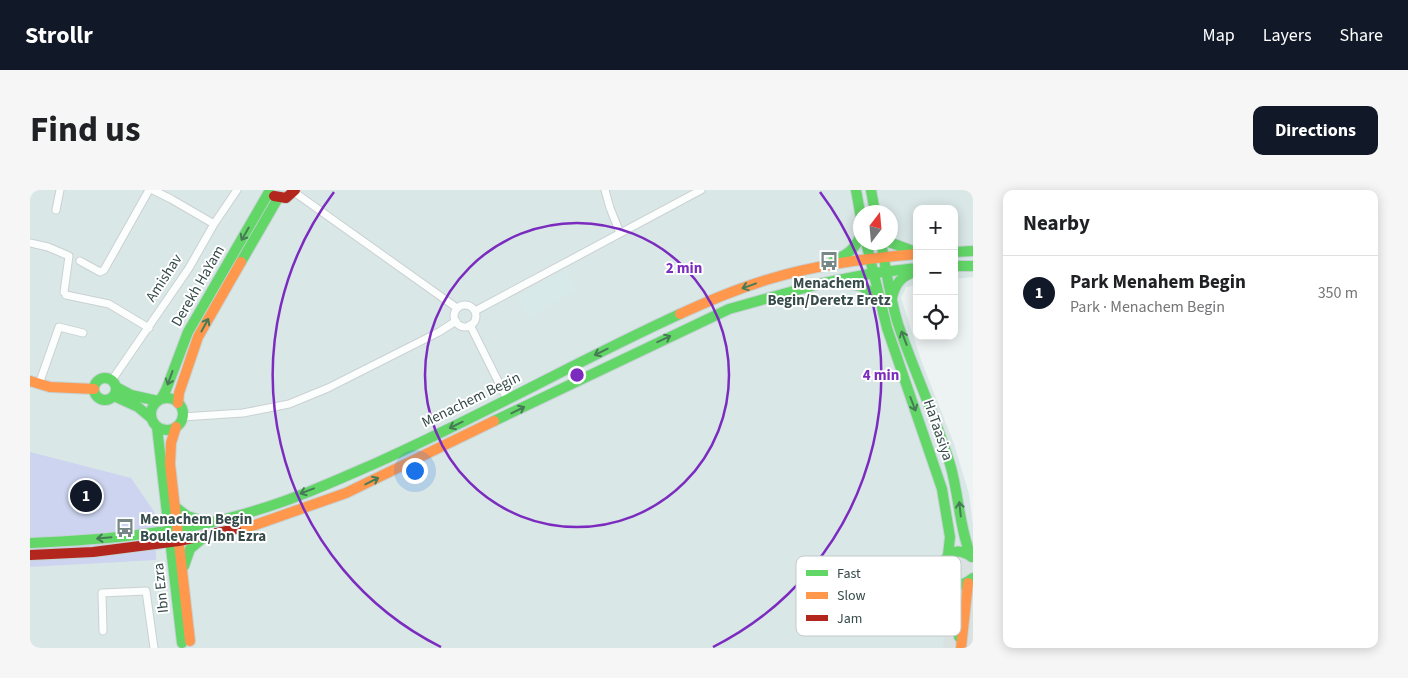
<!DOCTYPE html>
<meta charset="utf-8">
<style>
:root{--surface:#fff;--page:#f6f6f6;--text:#202124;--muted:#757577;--line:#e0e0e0;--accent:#111827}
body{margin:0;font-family:"Source Sans 3",sans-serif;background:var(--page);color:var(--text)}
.controls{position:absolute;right:15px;top:15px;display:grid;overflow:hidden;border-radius:10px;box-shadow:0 2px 12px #0003}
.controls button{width:45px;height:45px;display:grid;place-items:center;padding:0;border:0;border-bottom:1px solid var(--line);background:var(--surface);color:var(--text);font:25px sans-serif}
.compass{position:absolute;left:823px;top:15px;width:45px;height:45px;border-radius:50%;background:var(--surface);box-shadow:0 2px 12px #0003;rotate:16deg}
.you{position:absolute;left:384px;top:280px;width:18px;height:18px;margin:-12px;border:4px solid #fff;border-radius:50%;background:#1a73e8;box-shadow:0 0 0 8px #1a73e833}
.badge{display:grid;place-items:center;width:32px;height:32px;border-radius:50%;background:var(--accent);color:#fff;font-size:16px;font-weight:700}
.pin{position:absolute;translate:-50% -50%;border:2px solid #fff;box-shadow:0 1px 5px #0006}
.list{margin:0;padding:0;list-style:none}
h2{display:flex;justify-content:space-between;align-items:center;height:65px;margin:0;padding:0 20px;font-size:21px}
h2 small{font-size:16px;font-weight:400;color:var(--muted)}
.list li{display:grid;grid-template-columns:32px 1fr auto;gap:15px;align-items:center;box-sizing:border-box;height:75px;padding:0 20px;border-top:1px solid var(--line)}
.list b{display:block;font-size:19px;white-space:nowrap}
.list p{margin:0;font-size:16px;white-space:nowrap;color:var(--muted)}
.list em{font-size:16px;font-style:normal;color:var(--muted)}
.icon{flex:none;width:28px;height:28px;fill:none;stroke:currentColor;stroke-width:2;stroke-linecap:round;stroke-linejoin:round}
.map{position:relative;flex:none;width:943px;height:458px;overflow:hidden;border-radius:10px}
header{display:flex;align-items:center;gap:30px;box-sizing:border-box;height:70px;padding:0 25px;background:var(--accent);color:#fff}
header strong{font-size:24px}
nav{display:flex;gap:28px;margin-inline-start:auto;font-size:18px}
.intro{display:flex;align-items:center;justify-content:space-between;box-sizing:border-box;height:120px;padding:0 30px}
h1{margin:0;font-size:35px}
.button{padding:12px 22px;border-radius:10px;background:var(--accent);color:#fff;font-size:18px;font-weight:700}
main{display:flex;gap:30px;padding:0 30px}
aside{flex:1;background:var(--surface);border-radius:10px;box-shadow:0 2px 12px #0003}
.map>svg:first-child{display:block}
.residential{fill:#dae7e7;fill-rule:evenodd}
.industrial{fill:#dae2e1}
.education{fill:#d8e9ea}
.green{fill:#ccd4f0}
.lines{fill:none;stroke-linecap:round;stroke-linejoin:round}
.street-casing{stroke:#cad1d2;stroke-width:9}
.fast-casing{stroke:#c5d3d5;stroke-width:12}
.slow-casing{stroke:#c5d3d5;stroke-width:12}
.jam-casing{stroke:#c5d3d5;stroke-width:12}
.street{stroke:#fcfdfd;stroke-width:7}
.fast{stroke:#63d668;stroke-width:10}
.slow{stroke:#ff974d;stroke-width:10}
.jam{stroke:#b3261e;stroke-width:10}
.oneway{stroke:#467c55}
.ring{fill:none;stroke:#7b2cbf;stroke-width:2.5}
.labels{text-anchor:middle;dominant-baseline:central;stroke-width:4;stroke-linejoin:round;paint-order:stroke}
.street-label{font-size:15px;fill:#374b4b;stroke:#fff}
.poi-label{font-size:15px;font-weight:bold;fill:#374b4b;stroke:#fff}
.key{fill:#fff;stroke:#c3c9c9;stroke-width:1}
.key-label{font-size:14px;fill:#374b4b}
.centre{fill:#7b2cbf;stroke:#fff;stroke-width:2.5}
.ring-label{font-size:15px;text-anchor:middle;font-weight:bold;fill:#7b2cbf;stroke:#fff;stroke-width:4;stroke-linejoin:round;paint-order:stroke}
</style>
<header>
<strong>Strollr</strong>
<nav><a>Map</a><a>Layers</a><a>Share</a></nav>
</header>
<div class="intro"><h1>Find us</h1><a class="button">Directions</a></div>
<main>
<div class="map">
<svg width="943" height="458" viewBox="0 0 943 458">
<rect width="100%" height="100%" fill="#edf3f3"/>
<!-- residential -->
<path class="residential" d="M 0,0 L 943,0 L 943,87 L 924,89 L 924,19 L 887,19 L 887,95 L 876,97 L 871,108 L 891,170 L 924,254 L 939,304 L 943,336 L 943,436 L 940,458 L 0,458 ZM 831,22 L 861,22 L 861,52 L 831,52 Z"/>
<!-- industrial -->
<path class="industrial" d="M 943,350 L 943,458 L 913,458 L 915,419 L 906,368 Z"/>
<!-- education -->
<path class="education" d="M 535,81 L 546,101 L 498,127 L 488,107 Z"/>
<!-- green -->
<path class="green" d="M 0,262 L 101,288 L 125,323 L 126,370 L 0,377 Z"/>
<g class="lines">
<!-- street casing -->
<g class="street-casing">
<path id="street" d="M 123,0 L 141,9 L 184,34
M 575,0 L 580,18 L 590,43
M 264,2 L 427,118
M 26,20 L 30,0
M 0,53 L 18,57 L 39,66 L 34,102
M 50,71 L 70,82 L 74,80 L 119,0
M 36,105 L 79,114 L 119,138
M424 126a11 11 0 1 1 22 0a11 11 0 1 1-22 0Z
M 445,121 L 671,0
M 440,135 L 477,209
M 82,190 L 159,78 L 184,34 L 207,0
M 9,194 L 29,137 L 53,143
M 152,227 L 213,223 L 259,214 L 298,198 L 409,142 L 426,131
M 73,441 L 72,403 L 116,401 L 124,458"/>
</g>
<!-- fast casing -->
<g class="fast-casing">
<path id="fast" d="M 826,0 L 831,28
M 841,0 L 845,22
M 836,52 L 857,138 L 912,299 L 920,347 L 918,365
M 851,52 C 856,79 860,108 868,134 C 884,181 905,226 920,274 C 929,304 929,337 941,366
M 859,52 L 883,61
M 924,62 L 943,61
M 804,70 C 818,65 826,58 831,44
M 211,72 L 248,8
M 924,76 L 943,76
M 810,92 L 831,96 L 849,107
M 862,108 C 865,94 871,86 885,82
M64 199a11 11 0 1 1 22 0a11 11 0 1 1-22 0Z
M 86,197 L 101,205 L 128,211
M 84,206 L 108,217 L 121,228
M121 224a16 16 0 1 1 32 0a16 16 0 1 1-32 0Z
M 131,209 L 136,200 L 158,142 L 239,2
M 464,231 L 699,119 L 789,94 L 844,83 L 887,78
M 127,237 L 152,453
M 144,316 L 157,326 L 173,331
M 0,353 C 73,350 154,343 224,321 C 265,309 305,291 344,274 C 448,228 547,171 650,124
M 942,367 C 904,341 904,418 943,388
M 154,376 L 160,359 L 173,348
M 921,394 L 929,447"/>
</g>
<!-- slow casing -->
<g class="slow-casing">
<path id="slow" d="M 650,124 C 680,110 711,97 743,88 C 790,74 838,68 887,64
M 0,191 L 20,197 L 64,199
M 148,213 L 149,203 L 168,147 L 211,72
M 146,237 L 141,253 L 140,274 L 160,451
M 206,339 L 225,335 L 316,303 L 464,231
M 931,458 L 938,393"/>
</g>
<!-- jam casing -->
<g class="jam-casing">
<path id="jam" d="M 244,6 L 256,8 L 265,0
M 0,365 L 63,362 L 149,351 L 206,339"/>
</g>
<!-- street -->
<use href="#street" class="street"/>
<!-- fast -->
<use href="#fast" class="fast"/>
<!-- slow -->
<use href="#slow" class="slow"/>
<!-- jam -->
<use href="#jam" class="jam"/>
</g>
<!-- one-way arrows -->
<defs><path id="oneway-shaft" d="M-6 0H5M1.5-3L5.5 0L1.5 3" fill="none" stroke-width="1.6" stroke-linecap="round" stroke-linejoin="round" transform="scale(1.25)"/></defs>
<g class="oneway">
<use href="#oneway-shaft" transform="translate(215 44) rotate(120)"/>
<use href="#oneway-shaft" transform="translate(719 96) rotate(160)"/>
<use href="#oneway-shaft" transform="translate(175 135) rotate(-61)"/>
<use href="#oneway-shaft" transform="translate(874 148) rotate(-111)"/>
<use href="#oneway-shaft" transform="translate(634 149) rotate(-25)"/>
<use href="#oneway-shaft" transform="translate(571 162) rotate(154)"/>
<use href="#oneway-shaft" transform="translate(140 188) rotate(110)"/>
<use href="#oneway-shaft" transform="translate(883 214) rotate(69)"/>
<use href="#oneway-shaft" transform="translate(488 220) rotate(-26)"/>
<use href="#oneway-shaft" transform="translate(426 235) rotate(154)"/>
<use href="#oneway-shaft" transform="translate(342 291) rotate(-26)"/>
<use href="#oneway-shaft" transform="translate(277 301) rotate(159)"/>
<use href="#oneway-shaft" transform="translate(930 319) rotate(-96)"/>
<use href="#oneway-shaft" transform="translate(74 348) rotate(175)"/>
</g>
<!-- distance rings -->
<g class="ring">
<circle cx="547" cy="185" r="152"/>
<path d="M411 457A304 304 0 0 1 304 2M790 2A304 304 0 0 1 683 457"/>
</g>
<!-- icons -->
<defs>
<g id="bus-bare" transform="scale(1.5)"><path d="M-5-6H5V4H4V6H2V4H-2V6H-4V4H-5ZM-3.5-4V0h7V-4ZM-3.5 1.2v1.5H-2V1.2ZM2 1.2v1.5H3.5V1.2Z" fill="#778686" stroke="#fff" stroke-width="2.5" paint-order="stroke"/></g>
</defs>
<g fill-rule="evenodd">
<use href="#bus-bare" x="799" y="71"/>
<use href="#bus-bare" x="95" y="338"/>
</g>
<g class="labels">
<!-- street labels -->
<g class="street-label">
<text transform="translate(134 88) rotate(-57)">Amishav</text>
<text transform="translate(168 96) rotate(-60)">Derekh HaYam</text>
<text transform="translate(441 210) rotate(-26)">Menachem Begin</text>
<text transform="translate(908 240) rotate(71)">HaTaasiya</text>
<text transform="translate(131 398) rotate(-96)">Ibn Ezra</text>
</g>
<!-- poi labels -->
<g class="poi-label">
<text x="799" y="93">Menachem<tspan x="799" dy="17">Begin/Deretz Eretz</tspan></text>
<text x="110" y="329" text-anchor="start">Menachem Begin<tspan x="110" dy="17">Boulevard/Ibn Ezra</tspan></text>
</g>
</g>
<!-- legend -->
<rect x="766" y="366" width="165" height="80" rx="8" class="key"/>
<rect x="776" y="380" width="22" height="6" fill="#63d668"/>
<rect x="776" y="402" width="22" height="7" fill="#ff974d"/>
<rect x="776" y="425" width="22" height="6" fill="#b3261e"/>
<g class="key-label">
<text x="807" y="388">Fast</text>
<text x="807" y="410">Slow</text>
<text x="807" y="433">Jam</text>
</g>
<circle cx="547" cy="185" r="8" class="centre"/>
<g class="ring-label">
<text x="654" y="83">2 min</text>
<text x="851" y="190">4 min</text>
</g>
</svg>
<div class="controls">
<button>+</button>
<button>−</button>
<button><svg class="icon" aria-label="locate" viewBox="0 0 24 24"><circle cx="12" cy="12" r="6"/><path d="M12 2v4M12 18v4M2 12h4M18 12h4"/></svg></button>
</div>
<svg class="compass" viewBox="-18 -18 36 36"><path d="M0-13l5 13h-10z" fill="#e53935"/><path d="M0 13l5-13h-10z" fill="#757577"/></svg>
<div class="you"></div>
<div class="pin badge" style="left:56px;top:306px">1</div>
</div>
<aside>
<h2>Nearby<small></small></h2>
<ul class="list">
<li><span class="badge">1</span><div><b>Park Menahem Begin</b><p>Park · Menachem Begin</p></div><em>350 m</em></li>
</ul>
</aside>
</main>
